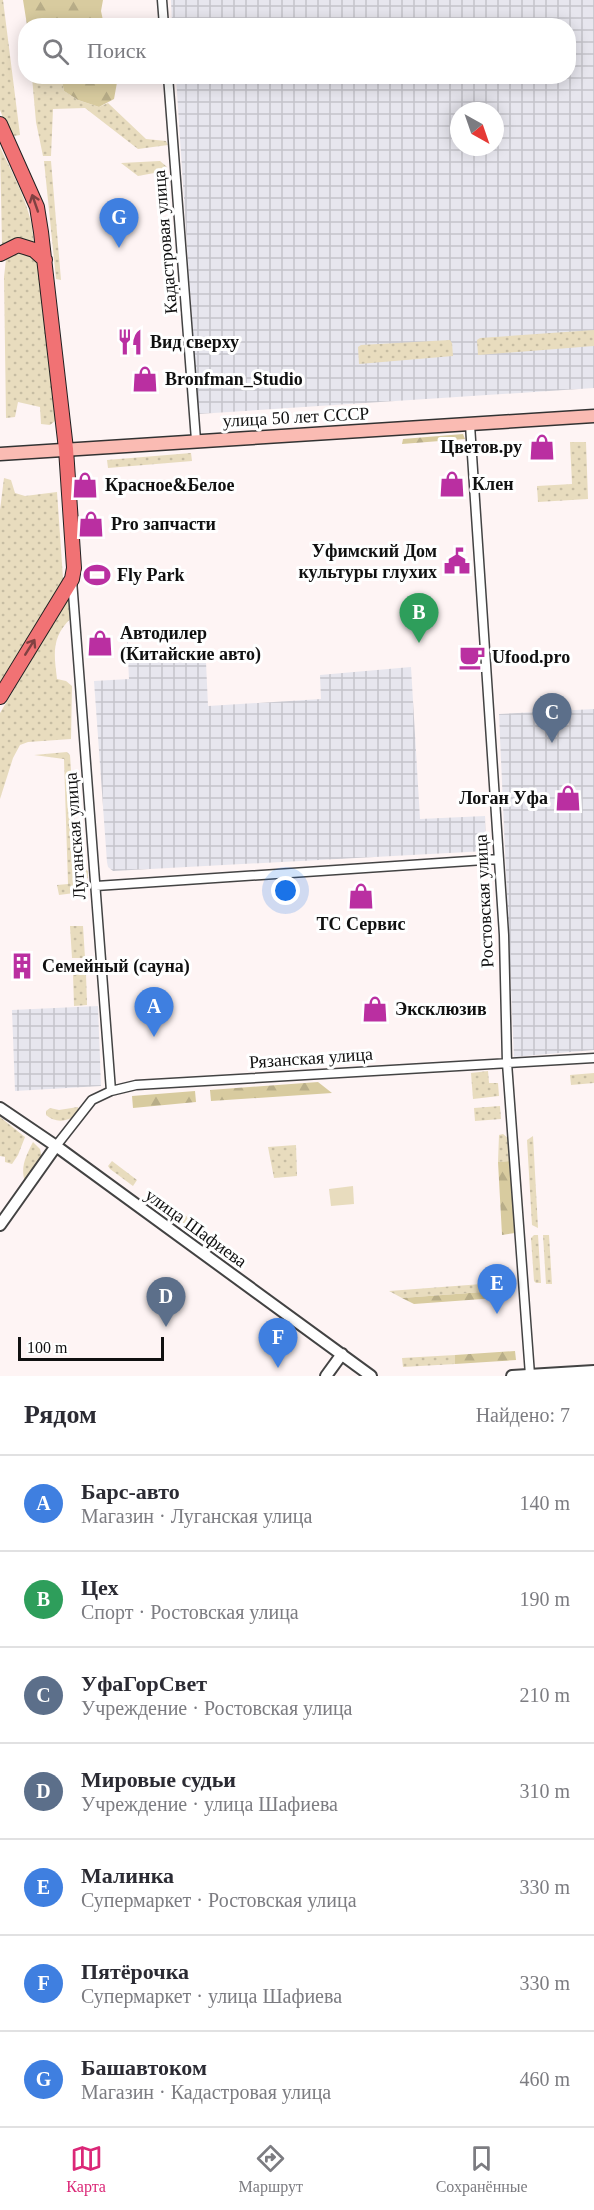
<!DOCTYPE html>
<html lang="ru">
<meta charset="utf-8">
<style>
:root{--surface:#fff;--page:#f7f7f7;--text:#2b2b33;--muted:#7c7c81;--line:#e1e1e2;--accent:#db2777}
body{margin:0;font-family:"Times New Roman",serif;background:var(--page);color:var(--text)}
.compass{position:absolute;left:450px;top:102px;width:54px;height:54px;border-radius:50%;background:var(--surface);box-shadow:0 3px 15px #0003;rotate:140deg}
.scale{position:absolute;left:18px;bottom:15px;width:146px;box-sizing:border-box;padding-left:6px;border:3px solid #101010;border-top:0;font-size:16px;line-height:21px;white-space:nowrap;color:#101010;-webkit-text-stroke:4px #fff;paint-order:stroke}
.you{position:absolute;left:286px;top:891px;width:21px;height:21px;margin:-15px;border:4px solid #fff;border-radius:50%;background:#1a73e8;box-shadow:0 0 0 9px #1a73e833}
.badge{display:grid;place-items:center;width:39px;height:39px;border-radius:50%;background:var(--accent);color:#fff;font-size:20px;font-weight:700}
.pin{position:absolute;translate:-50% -50px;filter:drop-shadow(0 2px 3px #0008)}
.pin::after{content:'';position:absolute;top:32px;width:21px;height:18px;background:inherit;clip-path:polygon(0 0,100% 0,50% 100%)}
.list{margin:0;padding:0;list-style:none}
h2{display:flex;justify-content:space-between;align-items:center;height:78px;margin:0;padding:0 24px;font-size:26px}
h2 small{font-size:20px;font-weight:400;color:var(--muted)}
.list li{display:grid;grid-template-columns:39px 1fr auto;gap:18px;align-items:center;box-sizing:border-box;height:96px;padding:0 24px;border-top:2px solid var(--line)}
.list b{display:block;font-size:22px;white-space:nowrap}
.list p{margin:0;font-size:20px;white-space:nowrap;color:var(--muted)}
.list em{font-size:20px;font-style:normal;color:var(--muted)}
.icon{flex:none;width:33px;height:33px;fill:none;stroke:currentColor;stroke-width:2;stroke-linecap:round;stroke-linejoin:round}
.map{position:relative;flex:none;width:594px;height:1376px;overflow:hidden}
.search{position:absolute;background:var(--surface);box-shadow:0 3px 15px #0003;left:18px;right:18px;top:18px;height:66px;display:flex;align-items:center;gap:15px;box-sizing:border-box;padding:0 21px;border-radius:24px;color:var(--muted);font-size:22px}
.sheet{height:750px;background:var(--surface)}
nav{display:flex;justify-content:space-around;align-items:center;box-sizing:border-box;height:84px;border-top:2px solid var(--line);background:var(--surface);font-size:16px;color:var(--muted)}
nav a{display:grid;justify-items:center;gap:3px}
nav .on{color:var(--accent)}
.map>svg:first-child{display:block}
.industrial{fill:url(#industrial-grid);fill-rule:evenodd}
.grass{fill:url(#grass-dots)}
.forest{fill:url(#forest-firs)}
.park{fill:#e8dcbe}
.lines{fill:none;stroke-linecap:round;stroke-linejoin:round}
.minor-casing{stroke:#434343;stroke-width:11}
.tertiary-casing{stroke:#434343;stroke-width:14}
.secondary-casing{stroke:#323232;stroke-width:15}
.primary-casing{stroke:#212121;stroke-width:16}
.minor{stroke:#fff;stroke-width:8}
.tertiary{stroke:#fff;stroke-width:10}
.secondary{stroke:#fabbb3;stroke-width:12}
.primary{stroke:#f17274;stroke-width:14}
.oneway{stroke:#804142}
.labels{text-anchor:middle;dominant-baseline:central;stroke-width:6;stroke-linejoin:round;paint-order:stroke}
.street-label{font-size:18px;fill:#101010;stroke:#fff}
.poi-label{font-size:18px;font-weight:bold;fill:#101010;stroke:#fff;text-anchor:start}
</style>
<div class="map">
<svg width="594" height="1376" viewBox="0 0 594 1376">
<defs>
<pattern id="industrial-grid" width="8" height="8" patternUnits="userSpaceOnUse" patternTransform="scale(1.5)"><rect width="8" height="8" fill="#e7e6ee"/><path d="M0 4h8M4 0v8" fill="none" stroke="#c5c4cb"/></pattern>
<pattern id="grass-dots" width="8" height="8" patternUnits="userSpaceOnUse" patternTransform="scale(1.5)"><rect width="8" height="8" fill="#e8dcbe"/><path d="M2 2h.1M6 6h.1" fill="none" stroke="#c6bca2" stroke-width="1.8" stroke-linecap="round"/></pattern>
<pattern id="forest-firs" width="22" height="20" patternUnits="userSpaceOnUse" patternTransform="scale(1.5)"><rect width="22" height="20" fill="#d8cb9f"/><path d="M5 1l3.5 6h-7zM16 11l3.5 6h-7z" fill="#b8ad88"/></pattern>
</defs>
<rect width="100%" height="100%" fill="#fef4f4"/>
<!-- industrial -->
<path class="industrial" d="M 171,0 L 594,0 L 594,388 L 198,414 L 176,77 L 568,76 L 568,26 L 172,25 ZM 459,111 L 495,111 L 495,147 L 459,147 Z
M 127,639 L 132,661 L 206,662 L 208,706 L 321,699 L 320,675 L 411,667 L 420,819 L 485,816 L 486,851 L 113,871 L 108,867 L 107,862 L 94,681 L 129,679 Z
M 594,709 L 594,1050 L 514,1057 L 499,714 Z
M 98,1006 L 101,1086 L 15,1091 L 12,1010 Z"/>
<!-- grass -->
<path class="grass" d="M 0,0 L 3,0 L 20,135 L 14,136 L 8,130 L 0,110 Z
M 32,77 L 61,77 L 64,91 L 78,100 L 99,107 L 108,103 L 146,139 L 166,141 L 168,145 L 138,149 L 85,108 L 53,109 L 51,156 L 43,156 L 36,122 Z
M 0,147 C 15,179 32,208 34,243 C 21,240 13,239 2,245 Z
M 44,161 L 51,161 L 61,280 L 56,279 Z
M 160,161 L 167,167 L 165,171 L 138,176 L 121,163 Z
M 18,252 L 29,252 L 41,264 L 57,412 L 55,421 L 50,425 L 41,424 L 40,407 L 18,402 L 15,417 L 6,418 L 4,277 L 6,259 Z
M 594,330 L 594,346 L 478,355 L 477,340 L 480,338 Z
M 450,340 L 452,343 L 453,356 L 359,364 L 358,347 L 361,345 Z
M 570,442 L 586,442 L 588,499 L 538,502 L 537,486 L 572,484 Z
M 191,453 L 192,461 L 108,468 L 107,460 Z
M 4,478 L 11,480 L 15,493 L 25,496 L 57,492 L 63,578 L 59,593 L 0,689 L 0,510 Z
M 70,596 L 71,618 C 51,638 54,654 57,679 L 66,681 L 72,686 L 71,739 L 28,742 L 20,745 L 13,758 L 0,799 L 0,713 Z
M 67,752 L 70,755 L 77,862 L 88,871 L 88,878 L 81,881 L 82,892 L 59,895 L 57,885 L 68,884 L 64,759 L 34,755 Z
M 83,926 L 85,958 L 72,958 L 70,926 Z
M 73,974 L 86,974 L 87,1005 L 74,1006 Z
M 488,1071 L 489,1083 L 498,1083 L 499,1096 L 473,1099 L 471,1073 Z
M 594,1073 L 594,1083 L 571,1085 L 570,1075 Z
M 500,1106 L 501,1119 L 475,1121 L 474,1108 Z
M 78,1107 L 79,1111 C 71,1122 56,1124 46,1115 L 46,1111 L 50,1108 L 59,1110 Z
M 0,1117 L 25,1137 L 18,1155 L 12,1164 L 5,1162 L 5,1157 L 0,1156 Z
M 503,1134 L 509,1139 L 510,1161 L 498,1162 L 499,1135 Z
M 533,1136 L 538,1228 L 532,1225 L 527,1140 Z
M 33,1142 L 40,1149 L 42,1158 L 25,1182 C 20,1167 26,1156 33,1142 Z
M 296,1145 L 297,1176 L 274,1178 L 268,1147 Z
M 112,1161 L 137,1180 L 133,1186 L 110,1169 L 108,1166 Z
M 171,1206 L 192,1220 L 193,1230 L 166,1212 Z
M 534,1235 L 538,1235 L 541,1283 L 536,1283 L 534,1281 L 531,1238 Z
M 543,1235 L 549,1235 L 552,1284 L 546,1284 Z
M 495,1283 L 496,1291 L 402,1298 L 389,1291 Z
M 455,1355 L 455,1364 L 403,1367 L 402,1358 Z"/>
<!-- forest -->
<path class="forest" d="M 23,0 L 103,0 L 101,11 L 104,25 L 27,25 Z
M 61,77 L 118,77 L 114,99 L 99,107 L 78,100 L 64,91 Z
M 463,434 L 465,439 L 402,444 L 403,439 Z
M 318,1082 L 332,1093 L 211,1101 L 210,1090 Z
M 195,1091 L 196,1102 L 133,1108 L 132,1096 Z
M 510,1161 L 515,1233 L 502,1235 L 498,1162 Z
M 496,1291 L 496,1298 L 414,1304 L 402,1298 Z
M 515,1351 L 516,1360 L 455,1364 L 455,1355 Z"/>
<!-- park -->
<path class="park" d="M 353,1186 L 354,1204 L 331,1206 L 329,1189 Z"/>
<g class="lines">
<!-- minor casing -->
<g class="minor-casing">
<path id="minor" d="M 162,0 L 164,26
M 168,76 L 196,440
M 470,425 L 504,935 L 507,1063 L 530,1375
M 72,580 L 111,1091
M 96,886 L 499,859
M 56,1146 L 92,1100 L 111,1091 L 136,1085 L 594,1058"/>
</g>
<!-- tertiary casing -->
<g class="tertiary-casing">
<path id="tertiary" d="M 0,1108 L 56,1146 L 371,1376
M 0,1225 L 56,1146
M 326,1376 L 342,1354
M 512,1376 L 594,1371"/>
</g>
<!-- secondary casing -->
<g class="secondary-casing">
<path id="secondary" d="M 0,454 L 594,416"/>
</g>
<!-- primary casing -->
<g class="primary-casing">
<path id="primary" d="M 0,124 L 37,207 L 41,232 L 66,449 L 74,568 L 72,579 L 0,697
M 0,254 L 18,245 L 34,250 L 45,260"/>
</g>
<!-- minor -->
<use href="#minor" class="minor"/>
<!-- tertiary -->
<use href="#tertiary" class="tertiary"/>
<!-- secondary -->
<use href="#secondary" class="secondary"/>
<!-- primary -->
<use href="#primary" class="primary"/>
</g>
<!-- one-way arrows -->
<defs><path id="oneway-shaft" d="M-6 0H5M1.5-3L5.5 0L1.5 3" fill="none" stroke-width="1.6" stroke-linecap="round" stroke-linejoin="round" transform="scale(1.5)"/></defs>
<g class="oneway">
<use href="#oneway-shaft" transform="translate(35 203) rotate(-109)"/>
<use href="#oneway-shaft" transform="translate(30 647) rotate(-58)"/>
</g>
<!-- icons -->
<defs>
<g id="restaurant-bare" transform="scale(2.07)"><path d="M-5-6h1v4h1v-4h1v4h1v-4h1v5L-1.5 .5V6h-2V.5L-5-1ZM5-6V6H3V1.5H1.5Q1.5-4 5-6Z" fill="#ba2fa1" stroke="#fff" stroke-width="2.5" paint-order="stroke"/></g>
<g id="shop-bare" transform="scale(2.07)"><path d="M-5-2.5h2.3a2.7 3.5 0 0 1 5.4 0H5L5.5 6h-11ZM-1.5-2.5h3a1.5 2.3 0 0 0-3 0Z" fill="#ba2fa1" stroke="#fff" stroke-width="2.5" paint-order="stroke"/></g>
<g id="civic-bare" transform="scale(2.07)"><path d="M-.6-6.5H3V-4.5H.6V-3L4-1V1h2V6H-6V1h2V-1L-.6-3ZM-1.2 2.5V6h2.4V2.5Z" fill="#ba2fa1" stroke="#fff" stroke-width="2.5" paint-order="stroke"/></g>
<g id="stadium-bare" transform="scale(2.07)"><path d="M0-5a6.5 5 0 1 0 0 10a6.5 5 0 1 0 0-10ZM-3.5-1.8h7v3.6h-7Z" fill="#ba2fa1" stroke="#fff" stroke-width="2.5" paint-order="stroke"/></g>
<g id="cafe-bare" transform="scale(2.07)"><path d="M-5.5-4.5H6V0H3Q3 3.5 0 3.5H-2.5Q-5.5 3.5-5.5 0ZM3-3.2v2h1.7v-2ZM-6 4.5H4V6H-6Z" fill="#ba2fa1" stroke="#fff" stroke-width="2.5" paint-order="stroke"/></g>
<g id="building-bare" transform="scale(2.07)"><path d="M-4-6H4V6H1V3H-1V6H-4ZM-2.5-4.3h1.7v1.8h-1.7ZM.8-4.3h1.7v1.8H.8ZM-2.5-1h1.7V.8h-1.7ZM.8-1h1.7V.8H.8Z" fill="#ba2fa1" stroke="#fff" stroke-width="2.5" paint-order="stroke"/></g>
</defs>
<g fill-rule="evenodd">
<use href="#restaurant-bare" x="130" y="342"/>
<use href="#shop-bare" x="145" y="379"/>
<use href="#shop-bare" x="542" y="447"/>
<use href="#shop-bare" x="452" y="484"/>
<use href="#shop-bare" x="85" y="485"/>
<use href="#shop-bare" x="91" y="524"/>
<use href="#civic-bare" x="457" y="561"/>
<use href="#stadium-bare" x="97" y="575"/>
<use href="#shop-bare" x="100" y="643"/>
<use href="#cafe-bare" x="472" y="657"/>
<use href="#shop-bare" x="568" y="798"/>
<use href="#shop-bare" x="361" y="896"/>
<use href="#building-bare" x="22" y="966"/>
<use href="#shop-bare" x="375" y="1009"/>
</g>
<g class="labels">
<!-- street labels -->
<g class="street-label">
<text transform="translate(165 242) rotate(-95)">Кадастровая улица</text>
<text transform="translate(296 417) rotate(-3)">улица 50 лет СССР</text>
<text transform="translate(75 836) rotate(-94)">Луганская улица</text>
<text transform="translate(484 901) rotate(-93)">Ростовская улица</text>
<text transform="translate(311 1058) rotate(-4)">Рязанская улица</text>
<text transform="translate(196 1228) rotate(36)">улица Шафиева</text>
</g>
<!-- poi labels -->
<g class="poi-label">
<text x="150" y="342">Вид сверху</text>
<text x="165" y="379">Bronfman_Studio</text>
<text x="522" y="447" text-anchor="end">Цветов.ру</text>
<text x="472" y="484">Клен</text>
<text x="105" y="485">Красное&amp;Белое</text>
<text x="111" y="524">Pro запчасти</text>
<text x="437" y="551" text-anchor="end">Уфимский Дом<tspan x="437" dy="21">культуры глухих</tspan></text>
<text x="117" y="575">Fly Park</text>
<text x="120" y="633">Автодилер<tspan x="120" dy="21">(Китайские авто)</tspan></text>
<text x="492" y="657">Ufood.pro</text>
<text x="548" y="798" text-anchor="end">Логан Уфа</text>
<text x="361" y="924" text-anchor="middle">ТС Сервис</text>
<text x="42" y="966">Семейный (сауна)</text>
<text x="395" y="1009">Эксклюзив</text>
</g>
</g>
</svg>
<svg class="compass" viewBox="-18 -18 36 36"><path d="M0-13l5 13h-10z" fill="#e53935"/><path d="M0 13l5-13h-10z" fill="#7c7c81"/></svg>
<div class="scale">100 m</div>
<div class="you"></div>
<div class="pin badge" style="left:154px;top:1037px;background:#3f7fe0">A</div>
<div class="pin badge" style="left:419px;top:643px;background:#2e9e5b">B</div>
<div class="pin badge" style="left:552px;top:743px;background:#5c6f8a">C</div>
<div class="pin badge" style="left:166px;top:1327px;background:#5c6f8a">D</div>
<div class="pin badge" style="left:497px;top:1314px;background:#3f7fe0">E</div>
<div class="pin badge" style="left:278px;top:1368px;background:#3f7fe0">F</div>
<div class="pin badge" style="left:119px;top:248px;background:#3f7fe0">G</div>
<div class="search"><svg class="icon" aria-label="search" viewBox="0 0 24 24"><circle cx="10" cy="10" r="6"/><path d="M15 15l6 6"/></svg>Поиск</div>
</div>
<section class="sheet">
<h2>Рядом<small>Найдено: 7</small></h2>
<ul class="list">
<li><span class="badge" style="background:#3f7fe0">A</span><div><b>Барс-авто</b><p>Магазин · Луганская улица</p></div><em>140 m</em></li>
<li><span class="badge" style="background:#2e9e5b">B</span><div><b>Цех</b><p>Спорт · Ростовская улица</p></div><em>190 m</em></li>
<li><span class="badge" style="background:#5c6f8a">C</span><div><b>УфаГорСвет</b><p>Учреждение · Ростовская улица</p></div><em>210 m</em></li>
<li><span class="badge" style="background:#5c6f8a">D</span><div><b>Мировые судьи</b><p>Учреждение · улица Шафиева</p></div><em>310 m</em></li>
<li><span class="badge" style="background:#3f7fe0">E</span><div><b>Малинка</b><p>Супермаркет · Ростовская улица</p></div><em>330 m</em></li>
<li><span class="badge" style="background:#3f7fe0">F</span><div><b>Пятёрочка</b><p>Супермаркет · улица Шафиева</p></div><em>330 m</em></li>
<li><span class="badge" style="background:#3f7fe0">G</span><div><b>Башавтоком</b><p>Магазин · Кадастровая улица</p></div><em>460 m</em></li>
</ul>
</section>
<nav>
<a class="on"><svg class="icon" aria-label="map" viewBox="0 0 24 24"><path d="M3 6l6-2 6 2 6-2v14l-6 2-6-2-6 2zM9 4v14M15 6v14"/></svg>Карта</a>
<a><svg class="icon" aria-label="directions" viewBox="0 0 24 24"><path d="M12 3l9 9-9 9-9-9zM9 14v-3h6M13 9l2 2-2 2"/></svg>Маршрут</a>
<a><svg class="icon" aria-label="saved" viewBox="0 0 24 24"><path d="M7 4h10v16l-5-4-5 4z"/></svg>Сохранённые</a>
</nav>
